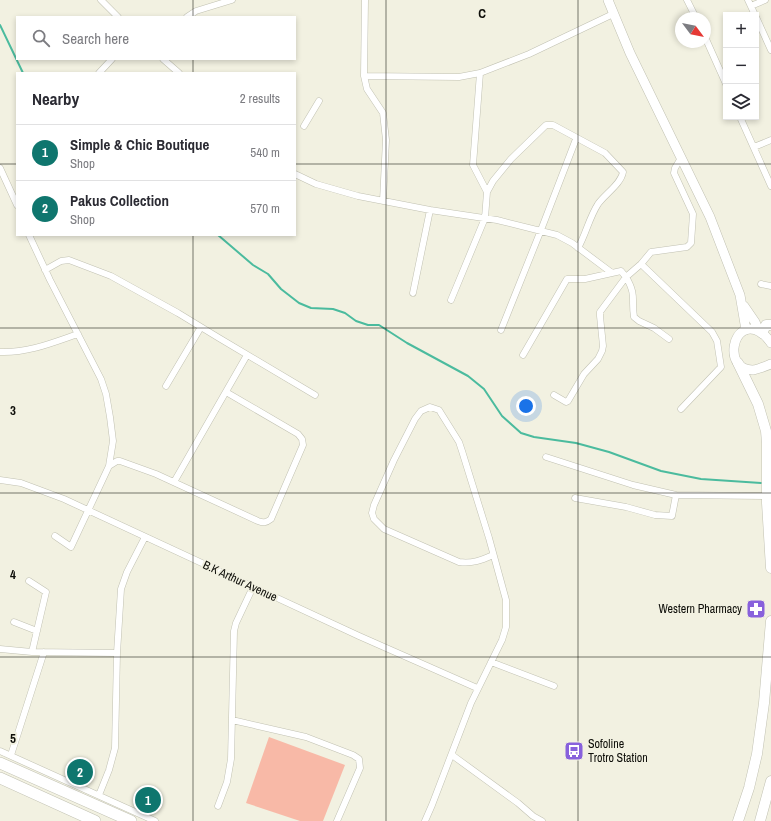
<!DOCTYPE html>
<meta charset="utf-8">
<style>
:root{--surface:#fff;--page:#f2f2f3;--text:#2b2b33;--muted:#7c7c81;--line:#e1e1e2;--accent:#0f766e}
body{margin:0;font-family:"Archivo Narrow",sans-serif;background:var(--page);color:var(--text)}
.controls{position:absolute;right:12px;top:12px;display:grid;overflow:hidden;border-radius:0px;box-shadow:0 2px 6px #0003}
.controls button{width:36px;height:36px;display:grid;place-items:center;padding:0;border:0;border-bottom:1px solid var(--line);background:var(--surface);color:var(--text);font:20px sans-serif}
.compass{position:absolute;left:675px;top:12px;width:36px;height:36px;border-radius:50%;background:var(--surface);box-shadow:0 2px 6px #0003;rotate:122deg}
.you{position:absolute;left:526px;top:406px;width:14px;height:14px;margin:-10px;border:3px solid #fff;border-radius:50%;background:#1a73e8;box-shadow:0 0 0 6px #1a73e833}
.badge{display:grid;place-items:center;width:26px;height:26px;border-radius:50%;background:var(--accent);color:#fff;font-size:13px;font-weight:700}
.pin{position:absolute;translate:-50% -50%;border:2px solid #fff;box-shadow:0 1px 4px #0006}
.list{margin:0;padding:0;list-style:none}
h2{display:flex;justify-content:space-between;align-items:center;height:52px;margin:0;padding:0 16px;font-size:17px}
h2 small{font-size:13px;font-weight:400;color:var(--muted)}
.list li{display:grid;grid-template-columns:26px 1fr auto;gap:12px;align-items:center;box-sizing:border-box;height:56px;padding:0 16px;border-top:1px solid var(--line)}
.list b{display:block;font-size:15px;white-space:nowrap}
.list p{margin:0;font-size:13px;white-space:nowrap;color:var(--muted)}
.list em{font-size:13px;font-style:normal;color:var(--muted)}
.icon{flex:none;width:22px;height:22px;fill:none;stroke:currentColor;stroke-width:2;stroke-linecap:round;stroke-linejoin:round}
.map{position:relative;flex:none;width:771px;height:821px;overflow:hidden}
.search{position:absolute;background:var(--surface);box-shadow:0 2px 6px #0003;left:16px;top:16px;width:280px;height:44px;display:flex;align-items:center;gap:10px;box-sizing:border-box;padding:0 14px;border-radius:0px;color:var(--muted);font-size:15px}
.panel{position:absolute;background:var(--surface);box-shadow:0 2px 6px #0003;left:16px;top:72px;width:280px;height:164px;border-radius:0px}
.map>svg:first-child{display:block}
.green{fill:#f8b9a7}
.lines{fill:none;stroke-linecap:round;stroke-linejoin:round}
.stream{stroke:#4bbb9e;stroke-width:2}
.street-casing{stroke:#c1c1b2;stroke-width:7}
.secondary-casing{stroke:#c1c1b2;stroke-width:10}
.primary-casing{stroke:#c1c1b2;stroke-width:11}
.highway-casing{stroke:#c1c1b2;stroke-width:12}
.street{stroke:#fff;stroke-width:6}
.secondary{stroke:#fff;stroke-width:9}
.primary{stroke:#fff;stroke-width:10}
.highway{stroke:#fff;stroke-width:11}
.grid{fill:none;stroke:#0e0e09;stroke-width:1;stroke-opacity:0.55}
.labels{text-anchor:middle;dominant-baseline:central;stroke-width:4;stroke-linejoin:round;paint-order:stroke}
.street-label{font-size:12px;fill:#0e0e09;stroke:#f2f1e1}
.poi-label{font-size:12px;fill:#0e0e09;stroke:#f2f1e1;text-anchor:end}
.grid-label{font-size:13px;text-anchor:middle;font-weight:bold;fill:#0e0e09;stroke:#f2f1e1;stroke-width:4;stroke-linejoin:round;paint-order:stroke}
</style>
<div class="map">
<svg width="771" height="821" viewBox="0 0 771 821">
<rect width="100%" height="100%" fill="#f2f1e1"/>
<!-- green -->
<path class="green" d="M 269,737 L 345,765 L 323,821 L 300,821 L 246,803 Z"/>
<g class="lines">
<!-- stream -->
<path class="stream" d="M 0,25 L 23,73
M 218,235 L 253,265 L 268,274 L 281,289 L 299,303 L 311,308 L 333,309 L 345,313 L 356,321 L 368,325 L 379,325 L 407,343 L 468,376 L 484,389 L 502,416 L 521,433 L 534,437 L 576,443 L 609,452 L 661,471 L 701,479 L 761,483"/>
<!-- street casing -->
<g class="street-casing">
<path id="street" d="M 101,0 L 118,17
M 365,0 L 364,76 L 367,89 L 383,113 L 386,140 L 383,201
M 687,0 L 696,18
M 748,0 L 755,15
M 751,6 L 765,0
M 187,17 L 196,11 L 232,0
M 756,17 L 771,50
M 705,37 L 726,84
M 163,59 L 179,73
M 99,73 L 112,59
M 480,73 L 473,165 L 487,192
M 364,76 L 459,77 L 480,73 L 529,54 L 613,14
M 740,117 L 771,186
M 304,126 L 319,101
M 754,147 L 771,140
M 0,168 L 17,205
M 295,174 L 316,184 L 358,196 L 430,210 L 497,220 L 557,235 L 572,243 L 612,273 L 621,271 L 626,277 L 641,264 L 651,252 L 687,247 L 691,243 L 693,214 L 674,173 L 675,168 L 681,158
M 29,235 L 50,280 L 101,379 L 106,394 L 110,417 L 113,441 L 109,466 L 71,547 L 55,536
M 641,264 L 712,332 L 717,341 L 721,367 L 681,409
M 45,270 L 61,261 L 69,260 L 111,276 L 178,313 L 219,338 L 315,395
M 761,284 L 771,286
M 413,293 L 430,210
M 451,300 L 485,218 L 487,192 L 493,181 L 511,159 L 546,125 L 553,125 L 605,153 L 623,172 C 621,184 605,194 598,204 C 589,218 586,234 578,248
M 501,330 L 541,230 L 576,139
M 0,352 C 28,353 52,343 78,334
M 523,355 L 567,279 L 585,279 L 612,273
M 166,386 L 201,327
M 554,395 L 566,402 L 568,401 L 584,374 L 598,359 L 602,351 L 603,346 L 600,316 L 600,312 L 626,277 C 637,296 631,299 634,317 L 639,321 L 654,328 L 669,339
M 546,457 L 633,485 L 676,495 L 767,496
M 109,466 L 117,461 L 120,461 L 156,474 L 258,521 C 263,523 266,523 271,519 L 303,445 L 302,439 L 298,434 L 226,392
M 0,480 L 21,483 L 64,499 L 359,636 L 477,688
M 174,482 L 247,355
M 575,498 L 626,507 L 655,515 L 672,516 L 676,495
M 29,581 L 46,592 L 32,652
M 14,622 L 37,631
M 0,649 L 32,652 L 117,653
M 491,662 L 554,686
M 232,720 L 306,737 L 353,755 L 359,759 L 360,768 L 337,821
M 0,751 L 155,821
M 11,755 L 44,652
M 452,755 L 518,803 L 533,816 L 542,821
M 99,795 L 109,770 L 115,748 L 117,653 L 121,589 L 127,572 L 145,537
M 218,806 L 227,782 L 231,759 L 234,631 L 236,623 L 253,587
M 425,821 L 432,805 L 471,703 L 502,640 L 506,627 L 506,600 L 489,538 L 462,451 L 459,442 L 439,410 L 430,407 L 421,411 L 415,419 L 394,460 L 374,505 L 372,513 L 374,519 L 384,529 L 459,562 C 472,564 482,560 493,555"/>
</g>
<!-- secondary casing -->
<g class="secondary-casing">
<path id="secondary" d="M 608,0 L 630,53 L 710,217 L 740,295 L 746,330
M 744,306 L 755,322 L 759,331
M 771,343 C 768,339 765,334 760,332 C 732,316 722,371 753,370 C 759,369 766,366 771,364"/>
</g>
<!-- primary casing -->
<g class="primary-casing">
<path id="primary" d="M 762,333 L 766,325 L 771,325
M 738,363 L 758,404 L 766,431 L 767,443 L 767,503 L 771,568
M 738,821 L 749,788 L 757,754 L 764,703 L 771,621
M 760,821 L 771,781"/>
</g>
<!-- highway casing -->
<g class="highway-casing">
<path id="highway" d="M 0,763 L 131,821
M 0,778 L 95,821"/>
</g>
<!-- street -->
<use href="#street" class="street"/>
<!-- secondary -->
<use href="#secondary" class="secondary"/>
<!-- primary -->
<use href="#primary" class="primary"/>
<!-- highway -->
<use href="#highway" class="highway"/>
</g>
<!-- grid -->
<path class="grid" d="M 193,0 L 193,17M 386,0 L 386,821M 578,0 L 578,821M 193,59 L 193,73M 0,164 L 17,164M 295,164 L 771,164M 193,235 L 193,821M 0,328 L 771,328M 0,493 L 771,493M 0,657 L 771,657"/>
<!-- icons -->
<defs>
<g id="pharmacy-square" transform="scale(1)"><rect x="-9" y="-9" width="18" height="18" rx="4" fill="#8861dc" stroke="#f2f1e1"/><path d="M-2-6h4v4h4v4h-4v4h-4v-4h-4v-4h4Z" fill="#fff"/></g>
<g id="bus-square" transform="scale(1)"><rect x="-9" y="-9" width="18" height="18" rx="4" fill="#8861dc" stroke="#f2f1e1"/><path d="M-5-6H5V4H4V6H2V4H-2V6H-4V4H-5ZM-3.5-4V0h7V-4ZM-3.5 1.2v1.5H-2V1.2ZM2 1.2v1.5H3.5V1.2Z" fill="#fff"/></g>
</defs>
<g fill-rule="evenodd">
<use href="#pharmacy-square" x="756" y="609"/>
<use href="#bus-square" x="574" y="751"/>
</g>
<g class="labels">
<!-- street labels -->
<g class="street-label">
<text transform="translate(240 581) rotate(25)">B.K Arthur Avenue</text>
</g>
<!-- poi labels -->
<g class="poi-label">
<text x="742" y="609">Western Pharmacy</text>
<text x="588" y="744" text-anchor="start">Sofoline<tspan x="588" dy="14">Trotro Station</tspan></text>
</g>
</g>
<g class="grid-label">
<text x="482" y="18">C</text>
<text x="13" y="415">3</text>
<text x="13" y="579">4</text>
<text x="13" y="743">5</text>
</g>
</svg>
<div class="controls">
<button>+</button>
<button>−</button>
<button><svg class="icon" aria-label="layers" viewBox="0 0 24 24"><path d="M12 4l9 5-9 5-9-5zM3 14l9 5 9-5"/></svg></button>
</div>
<svg class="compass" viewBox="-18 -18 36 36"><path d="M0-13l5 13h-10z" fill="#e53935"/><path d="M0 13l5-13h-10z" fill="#7c7c81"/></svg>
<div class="you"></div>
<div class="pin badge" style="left:148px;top:800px">1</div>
<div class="pin badge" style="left:80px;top:772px">2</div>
<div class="search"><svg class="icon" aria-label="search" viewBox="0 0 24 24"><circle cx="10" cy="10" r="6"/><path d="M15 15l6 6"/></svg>Search here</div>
<section class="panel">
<h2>Nearby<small>2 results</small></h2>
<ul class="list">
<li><span class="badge">1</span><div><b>Simple &amp; Chic Boutique</b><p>Shop</p></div><em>540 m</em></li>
<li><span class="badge">2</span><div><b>Pakus Collection</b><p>Shop</p></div><em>570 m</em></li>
</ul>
</section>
</div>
